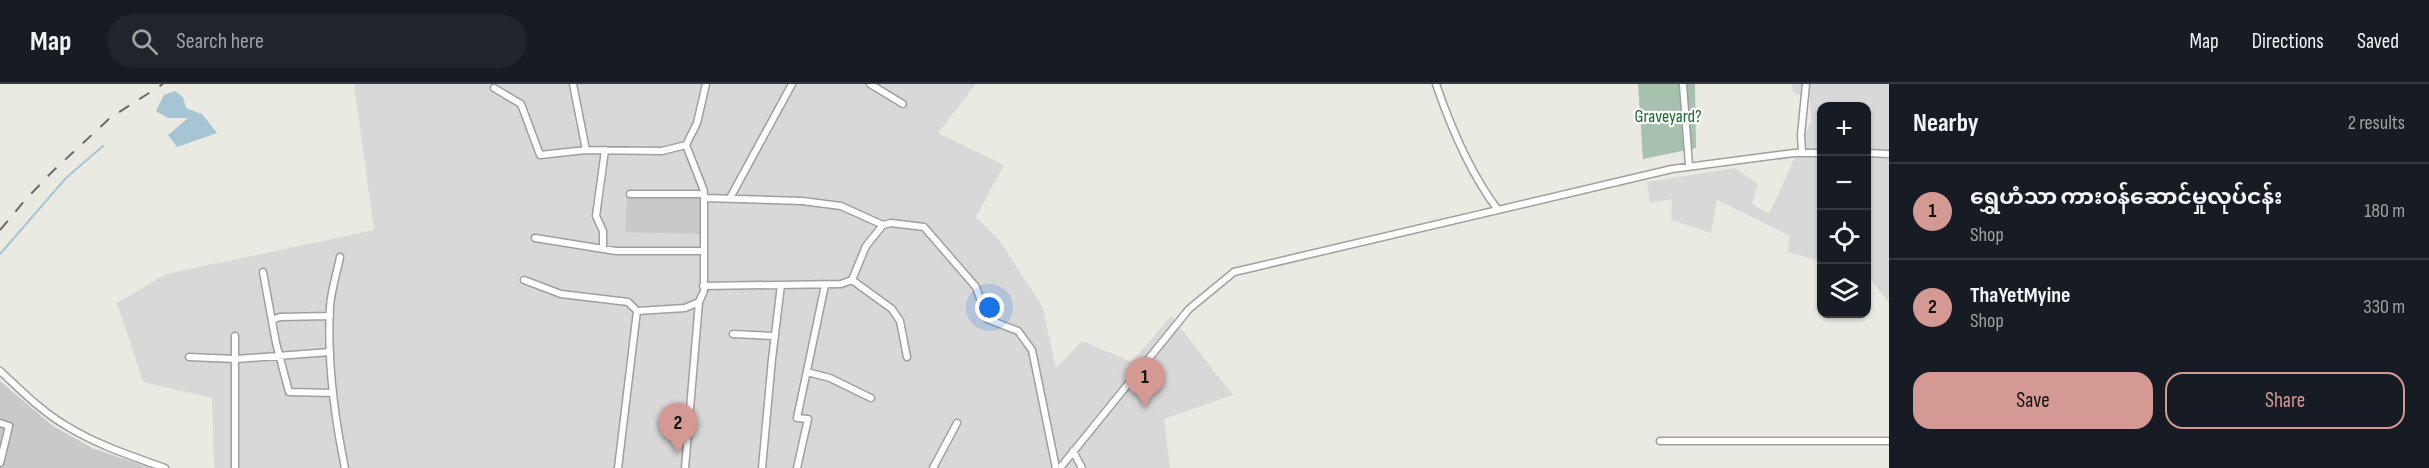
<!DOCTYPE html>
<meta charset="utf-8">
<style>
:root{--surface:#171b24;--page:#20242c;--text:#f1f3f6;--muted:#9ea1a6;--line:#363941;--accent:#d39992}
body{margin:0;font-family:"Sofia Sans Condensed","Noto Sans Myanmar",sans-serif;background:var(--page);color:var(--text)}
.controls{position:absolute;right:18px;top:18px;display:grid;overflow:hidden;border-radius:12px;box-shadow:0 2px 4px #0004}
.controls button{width:54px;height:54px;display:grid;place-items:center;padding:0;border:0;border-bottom:2px solid var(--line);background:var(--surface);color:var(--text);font:30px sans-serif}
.you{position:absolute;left:990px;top:224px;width:21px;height:21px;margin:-15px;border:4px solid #fff;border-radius:50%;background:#1a73e8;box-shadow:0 0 0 9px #1a73e833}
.badge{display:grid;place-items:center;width:39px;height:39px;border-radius:50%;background:var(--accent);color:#111;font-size:20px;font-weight:700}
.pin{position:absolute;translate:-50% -50px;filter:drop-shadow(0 2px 3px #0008)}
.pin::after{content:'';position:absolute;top:32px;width:21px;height:18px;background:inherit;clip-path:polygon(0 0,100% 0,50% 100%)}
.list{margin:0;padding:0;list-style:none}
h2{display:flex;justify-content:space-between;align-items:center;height:78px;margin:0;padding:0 24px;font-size:26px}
h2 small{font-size:20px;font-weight:400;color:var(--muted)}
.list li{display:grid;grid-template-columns:39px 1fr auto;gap:18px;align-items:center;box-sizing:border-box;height:96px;padding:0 24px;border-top:2px solid var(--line)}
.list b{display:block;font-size:22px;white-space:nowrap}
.list p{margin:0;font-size:20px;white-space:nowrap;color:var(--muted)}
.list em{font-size:20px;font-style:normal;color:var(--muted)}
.actions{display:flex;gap:12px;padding:18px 24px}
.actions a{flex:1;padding:14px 0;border:2px solid var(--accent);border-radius:18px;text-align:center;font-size:21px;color:var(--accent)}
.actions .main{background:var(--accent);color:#111}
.icon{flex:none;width:33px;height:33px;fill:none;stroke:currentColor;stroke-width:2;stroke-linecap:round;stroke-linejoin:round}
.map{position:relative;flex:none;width:1889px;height:384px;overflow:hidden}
header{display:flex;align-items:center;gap:36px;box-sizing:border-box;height:84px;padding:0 30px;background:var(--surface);border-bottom:2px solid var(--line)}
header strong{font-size:28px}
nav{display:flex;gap:33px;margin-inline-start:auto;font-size:21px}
.search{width:420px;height:54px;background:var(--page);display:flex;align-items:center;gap:15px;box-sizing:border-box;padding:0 21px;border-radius:33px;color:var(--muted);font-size:22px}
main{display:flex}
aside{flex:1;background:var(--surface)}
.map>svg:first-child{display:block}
.residential{fill:#d9d8d8}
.religious{fill:#c9c9c9}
.cemetery{fill:#a6c2ae}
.water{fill:#a7c4d4}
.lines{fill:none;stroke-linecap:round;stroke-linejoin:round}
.stream{stroke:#a7c4d4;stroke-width:2}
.minor-casing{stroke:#9f9f9f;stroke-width:9}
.minor{stroke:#fff;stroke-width:6}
.rail{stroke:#696969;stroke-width:2;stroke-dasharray:12 12;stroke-linecap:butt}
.labels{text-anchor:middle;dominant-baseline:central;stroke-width:4.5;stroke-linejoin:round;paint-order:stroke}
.park-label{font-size:18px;fill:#176b2a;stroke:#fff}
</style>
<header>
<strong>Map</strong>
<div class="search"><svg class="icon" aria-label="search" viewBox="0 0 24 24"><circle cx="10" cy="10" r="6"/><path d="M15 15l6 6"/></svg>Search here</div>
<nav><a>Map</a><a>Directions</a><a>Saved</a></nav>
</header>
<main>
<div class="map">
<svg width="1889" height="384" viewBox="0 0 1889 384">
<rect width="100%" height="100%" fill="#ebeae2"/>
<!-- residential -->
<path class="residential" d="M 354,0 L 976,0 L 938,49 L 1004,81 L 976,133 L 1001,158 L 1043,224 L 1056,284 L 1082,257 L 1132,278 L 1171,232 L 1233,311 L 1164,335 L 1170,384 L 214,384 L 212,314 L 143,298 L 117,219 L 166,190 L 374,146 Z
M 1792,0 L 1889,0 L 1889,219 L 1867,191 L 1866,22 L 1822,22 L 1821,177 L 1787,168 L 1790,152 L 1717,116 L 1711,149 L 1671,136 L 1672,115 L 1650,119 L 1647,98 L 1735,84 L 1758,100 L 1752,120 L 1769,130 L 1811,38 L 1810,14 L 1793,9 Z"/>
<!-- religious -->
<path class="religious" d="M 627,113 L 702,113 L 701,150 L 625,148 Z
M 0,297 L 53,342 L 92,364 L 151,384 L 0,384 Z"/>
<!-- cemetery -->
<path class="cemetery" d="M 1638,0 L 1695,0 L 1696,64 L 1643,75 Z"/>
<!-- water -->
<path class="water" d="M 175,7 L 183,13 L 186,24 L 202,30 L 217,49 L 177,63 L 168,51 L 188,34 L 168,34 L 156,27 L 164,11 Z"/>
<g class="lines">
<!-- stream -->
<path class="stream" d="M 0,170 L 66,94 L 103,62"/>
<!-- minor casing -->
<g class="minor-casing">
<path id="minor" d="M 573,0 L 586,66
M 870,0 L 903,20
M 1436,0 C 1451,44 1470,89 1498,126
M 1683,0 L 1689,82
M 494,4 L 521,20 L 540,71 L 586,66 L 662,67 L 686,61
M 1802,69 L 1801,51 L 1806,0
M 1866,69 L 1889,70
M 630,110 L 704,110
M 704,114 L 802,117 L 841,122 L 883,141 L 891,139 L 924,143 L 976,203 L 987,235 L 1018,247 L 1032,266 L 1056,384
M 730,114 L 792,0
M 535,154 L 616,167 L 704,167
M 603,165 L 603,147 L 596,132 L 605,66
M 340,173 C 337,189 331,206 330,223 C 327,277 334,331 345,384
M 263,188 L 276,259 L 289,308 L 333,309
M 524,196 L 561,210 L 628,218 L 637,227
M 852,196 L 892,225 L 900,237 L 907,273
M 703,202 L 841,200 L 852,196 L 866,162 L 883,141
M 272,236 L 280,233 L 330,232
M 733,250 L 775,252
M 189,273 L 236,275 L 330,268
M 0,287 C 21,306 41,327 65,341 C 95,360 131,372 165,384
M 807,288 L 830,294 L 871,314
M 0,339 L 9,342 L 0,379
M 1660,357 L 1889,357
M 1073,367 L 1082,384
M 235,384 L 235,252
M 618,384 L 637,227 L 685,224 L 699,218 L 704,207 L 704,107 L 686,61 L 697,39 L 706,0
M 685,384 L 699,218
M 762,384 L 772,275 L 781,201
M 797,384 L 808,335 L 797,334 L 825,201
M 933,384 L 957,339
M 1060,384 L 1189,225 L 1234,188 L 1672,85 L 1794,69 L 1822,69"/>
</g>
<!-- minor -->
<use href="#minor" class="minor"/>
<!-- rail -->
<path class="rail" d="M 0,146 L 26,115 L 54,86 L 110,34 L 163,0"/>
</g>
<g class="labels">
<!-- park labels -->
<g class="park-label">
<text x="1668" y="32">Graveyard?</text>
</g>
</g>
</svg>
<div class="controls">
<button>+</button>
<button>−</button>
<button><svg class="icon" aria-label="locate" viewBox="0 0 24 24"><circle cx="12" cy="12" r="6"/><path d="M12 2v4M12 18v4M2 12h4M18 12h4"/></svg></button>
<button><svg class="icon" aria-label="layers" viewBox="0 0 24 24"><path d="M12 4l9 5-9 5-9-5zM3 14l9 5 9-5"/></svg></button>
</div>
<div class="you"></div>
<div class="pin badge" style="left:1145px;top:323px">1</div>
<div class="pin badge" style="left:678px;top:369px">2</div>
</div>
<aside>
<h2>Nearby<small>2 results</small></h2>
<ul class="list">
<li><span class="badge">1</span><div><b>ရွှေဟံသာ ကားဝန်ဆောင်မှုလုပ်ငန်း</b><p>Shop</p></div><em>180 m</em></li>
<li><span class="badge">2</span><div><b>ThaYetMyine</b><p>Shop</p></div><em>330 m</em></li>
</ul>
<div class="actions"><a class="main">Save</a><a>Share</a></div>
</aside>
</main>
